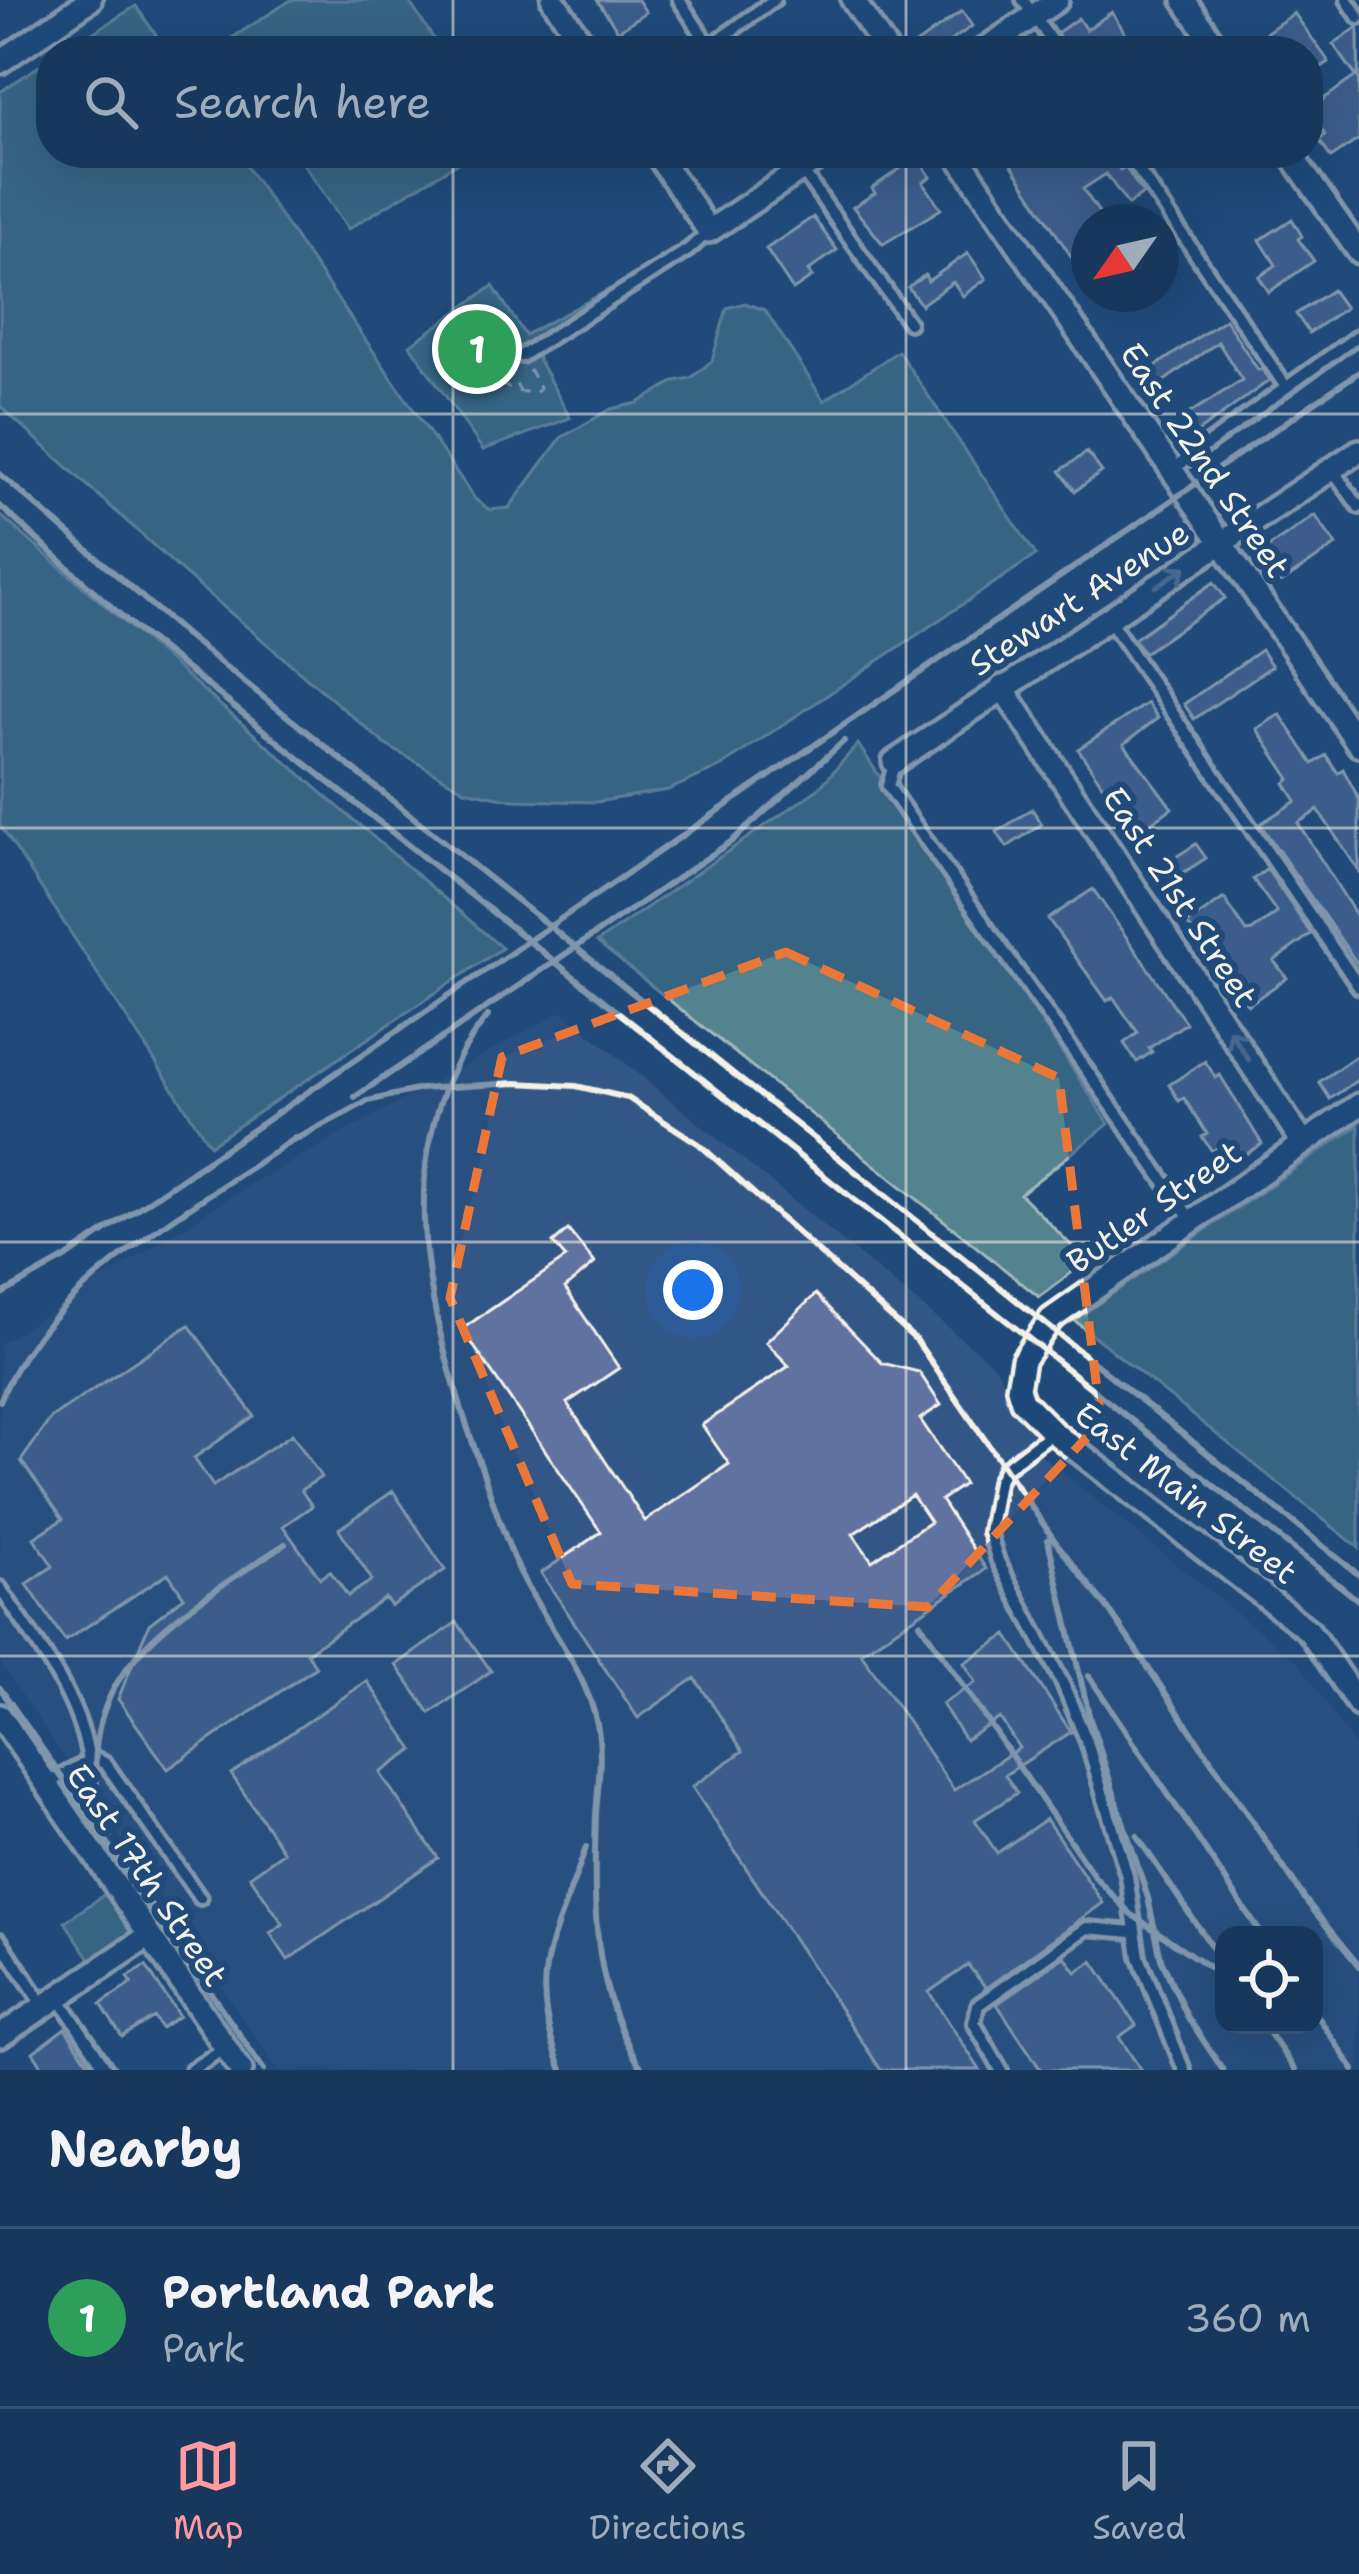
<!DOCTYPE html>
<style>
:root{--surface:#17385c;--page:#244365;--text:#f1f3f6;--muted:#9eacbb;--line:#365272;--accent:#ff9aa2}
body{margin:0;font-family:"Shantell Sans",sans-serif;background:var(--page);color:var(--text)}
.controls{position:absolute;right:36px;bottom:36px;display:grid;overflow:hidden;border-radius:24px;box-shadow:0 12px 48px #0002}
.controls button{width:108px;height:108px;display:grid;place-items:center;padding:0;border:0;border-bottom:3px solid var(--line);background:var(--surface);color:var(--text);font:60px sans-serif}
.compass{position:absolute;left:1071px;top:204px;width:108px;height:108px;border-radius:50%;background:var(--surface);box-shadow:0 12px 48px #0002;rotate:236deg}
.you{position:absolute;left:693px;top:1290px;width:42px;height:42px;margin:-30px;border:9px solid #fff;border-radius:50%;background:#1a73e8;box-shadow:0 0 0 18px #1a73e833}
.badge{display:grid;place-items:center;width:78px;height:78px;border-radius:50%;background:var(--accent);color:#fff;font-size:39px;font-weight:700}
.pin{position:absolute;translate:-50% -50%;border:6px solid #fff;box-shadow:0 3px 12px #0006}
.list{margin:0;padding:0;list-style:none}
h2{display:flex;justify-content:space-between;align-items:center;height:156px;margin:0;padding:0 48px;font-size:51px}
h2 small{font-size:39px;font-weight:400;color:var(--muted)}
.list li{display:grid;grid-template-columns:78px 1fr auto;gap:36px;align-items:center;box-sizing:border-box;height:180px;padding:0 48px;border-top:3px solid var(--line)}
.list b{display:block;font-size:45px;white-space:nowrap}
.list p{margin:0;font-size:39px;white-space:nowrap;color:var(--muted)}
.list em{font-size:39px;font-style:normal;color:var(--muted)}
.icon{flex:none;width:66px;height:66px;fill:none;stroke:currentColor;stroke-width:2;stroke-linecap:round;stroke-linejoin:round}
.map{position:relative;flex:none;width:1359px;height:2070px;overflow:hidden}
.search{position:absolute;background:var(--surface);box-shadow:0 12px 48px #0002;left:36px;right:36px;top:36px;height:132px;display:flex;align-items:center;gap:30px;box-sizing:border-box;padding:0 42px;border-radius:48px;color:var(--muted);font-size:45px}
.sheet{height:336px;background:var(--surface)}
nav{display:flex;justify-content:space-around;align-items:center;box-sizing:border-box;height:168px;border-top:3px solid var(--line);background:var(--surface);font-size:33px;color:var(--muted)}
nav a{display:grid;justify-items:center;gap:6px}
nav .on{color:var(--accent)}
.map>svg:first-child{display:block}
.built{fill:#335685;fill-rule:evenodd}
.green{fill:#52838f;stroke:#a3babc;stroke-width:3}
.building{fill:#6172a0;stroke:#f4f1e8;stroke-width:3;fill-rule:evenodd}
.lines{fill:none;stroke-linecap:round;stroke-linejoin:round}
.service-casing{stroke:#f4f1e8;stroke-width:20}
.minor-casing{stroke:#f4f1e8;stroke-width:30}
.path{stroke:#f4f1e8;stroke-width:3;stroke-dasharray:9 9;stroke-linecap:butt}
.service{stroke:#1f4a7a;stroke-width:10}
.minor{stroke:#1f4a7a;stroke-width:21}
.rail{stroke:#f4f1e8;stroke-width:6}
.oneway{stroke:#748da6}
.marked{fill:none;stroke:#ea7738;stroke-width:9;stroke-dasharray:24 15;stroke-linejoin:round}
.grid{fill:none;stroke:#f4f1e8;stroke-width:3;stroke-opacity:0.55}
.labels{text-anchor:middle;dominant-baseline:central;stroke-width:12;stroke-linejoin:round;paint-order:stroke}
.street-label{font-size:33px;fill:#f4f1e8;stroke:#1f4a7a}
</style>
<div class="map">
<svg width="1359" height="2070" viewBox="0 0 1359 2070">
<rect width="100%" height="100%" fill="#1f4a7a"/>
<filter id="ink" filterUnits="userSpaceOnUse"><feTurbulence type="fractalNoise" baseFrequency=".00833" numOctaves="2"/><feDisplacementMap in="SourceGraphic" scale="24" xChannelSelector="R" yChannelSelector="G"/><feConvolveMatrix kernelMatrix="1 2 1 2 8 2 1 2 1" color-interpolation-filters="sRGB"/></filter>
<g filter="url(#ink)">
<!-- built -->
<path class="built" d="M 562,1011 L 995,1366 L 1044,1458 L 1299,1663 L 1359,1752 L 1359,2070 L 278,2070 L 0,1663 L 0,1344 L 251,1184 ZM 1224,1935 L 1314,1935 L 1314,2025 L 1224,2025 Z"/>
<!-- green -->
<path class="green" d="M 291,0 L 408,0 L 442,51 L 225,51 L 221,45 Z
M 136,6 L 167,51 L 63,51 Z
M 51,58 L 51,153 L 237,153 L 475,499 L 489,510 L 509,508 L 561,438 L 611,409 L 638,403 L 675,381 L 691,378 L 712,361 L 727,308 L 745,303 L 765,310 L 824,401 L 898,351 L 1036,555 L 720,767 L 668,790 L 596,802 L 513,800 L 465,790 L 386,745 L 186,575 L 0,406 L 0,92 Z
M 296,153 L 474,153 L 348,229 Z
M 695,243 L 700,251 L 535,353 L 570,418 L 483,450 L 410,345 L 493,286 L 525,335 Z
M 0,515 L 502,948 L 210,1145 L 0,825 Z
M 858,744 L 1109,1124 L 1020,1194 L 1087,1261 L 1039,1297 L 597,942 L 818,789 Z
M 1359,1125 L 1359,1548 L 1074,1320 Z
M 108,1892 L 133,1932 L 91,1960 L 65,1922 Z"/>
<!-- building -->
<path class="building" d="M 597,0 L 638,0 L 646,12 L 618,31 Z
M 962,11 L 972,26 L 937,51 L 906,51 Z
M 1112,12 L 1125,33 L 1100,51 L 1088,51 L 1081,42 L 1068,51 L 1057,33 L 1078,18 L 1086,30 Z
M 1294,13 L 1329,62 L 1308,76 L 1308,51 L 1240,51 Z
M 1358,27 L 1359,139 L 1331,158 L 1319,140 L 1325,135 L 1308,110 L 1356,76 L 1333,44 Z
M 1004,153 L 1087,153 L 1091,159 L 1109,153 L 1120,170 L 1125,167 L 1143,194 L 1128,205 L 1106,174 L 1083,189 L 1100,214 L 1089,221 L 1089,259 L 1078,267 Z
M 917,157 L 931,177 L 923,182 L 941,209 L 883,244 L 853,207 L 875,193 L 872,188 Z
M 813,217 L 837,250 L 808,271 L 812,277 L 793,290 L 766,249 Z
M 1292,219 L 1302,236 L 1298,239 L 1314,261 L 1269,292 L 1259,277 L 1276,265 L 1260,240 Z
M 968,253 L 986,279 L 963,296 L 953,282 L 921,305 L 908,287 L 925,275 L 928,281 Z
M 1332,290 L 1345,308 L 1309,333 L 1296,314 Z
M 1225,319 L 1258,370 L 1262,369 L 1270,380 L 1191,437 L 1179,420 L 1242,380 L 1218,342 L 1152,390 L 1141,376 Z
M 1087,452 L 1102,472 L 1075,491 L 1060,471 Z
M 1315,515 L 1336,545 L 1281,583 L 1260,553 Z
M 1214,582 L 1225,598 L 1144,653 L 1134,639 Z
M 1261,650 L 1272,666 L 1194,719 L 1184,704 Z
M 1147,703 L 1158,718 L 1124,744 L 1172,808 L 1136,834 L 1078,749 Z
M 1280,714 L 1313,764 L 1326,755 L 1338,773 L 1343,769 L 1359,799 L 1359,871 L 1318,810 L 1298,823 L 1359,920 L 1359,966 L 1260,824 L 1296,801 L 1285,783 L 1290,779 L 1257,729 Z
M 1032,809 L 1042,824 L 1007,847 L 997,832 Z
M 1196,844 L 1206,858 L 1166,884 L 1157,869 Z
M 1267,869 L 1311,934 L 1274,961 L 1287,978 L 1248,1005 L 1187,924 L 1224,898 L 1247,932 L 1252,931 L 1277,913 L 1253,879 Z
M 1093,889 L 1186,1023 L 1149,1048 L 1152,1052 L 1137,1062 L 1124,1043 L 1138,1033 L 1113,997 L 1107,1001 L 1048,919 Z
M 1359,1054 L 1359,1079 L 1330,1099 L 1319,1082 Z
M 1205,1061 L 1216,1078 L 1220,1075 L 1262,1144 L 1235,1161 L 1224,1144 L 1212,1151 L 1202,1137 L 1207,1134 L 1184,1098 L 1179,1101 L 1169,1085 Z
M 568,1230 L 595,1263 L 565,1288 L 619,1368 L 567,1403 L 645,1521 L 729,1464 L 702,1425 L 789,1366 L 766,1342 L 816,1294 L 882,1363 L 919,1372 L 941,1405 L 920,1419 L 964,1484 L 941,1500 L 986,1569 L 861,1653 L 954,1790 L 1019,1748 L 1000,1718 L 965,1740 L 942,1704 L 976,1682 L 964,1663 L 1007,1635 L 1071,1732 L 1005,1775 L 1017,1793 L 975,1820 L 997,1853 L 1046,1819 L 1103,1903 L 986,1988 L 968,1965 L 929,1992 L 980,2070 L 881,2070 L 692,1787 L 743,1751 L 695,1678 L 638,1718 L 541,1573 L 601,1532 L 462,1329 L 566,1258 L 553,1243 ZM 912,1495 L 930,1522 L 872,1561 L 853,1534 Z
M 189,1325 L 254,1416 L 194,1458 L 213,1486 L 292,1434 L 321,1477 L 301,1490 L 312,1506 L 283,1526 L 320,1578 L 330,1571 L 348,1596 L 372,1580 L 339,1529 L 393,1491 L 445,1570 L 391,1606 L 385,1598 L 307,1653 L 316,1667 L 168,1769 L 118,1699 L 149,1624 L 184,1597 L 168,1573 L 65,1641 L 27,1584 L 53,1566 L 34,1538 L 63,1519 L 21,1461 L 51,1418 Z
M 457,1622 L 491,1671 L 430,1713 L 396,1665 Z
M 367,1681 L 414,1750 L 380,1773 L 438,1858 L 288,1960 L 270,1933 L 283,1924 L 250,1876 L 284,1852 L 231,1774 Z
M 1065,1956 L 1076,1972 L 1093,1961 L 1136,2025 L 1119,2037 L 1141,2070 L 1041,2070 L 997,2004 Z
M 146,1966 L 179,2016 L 161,2028 L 154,2017 L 122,2037 L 101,2004 L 132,1983 L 128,1977 Z
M 65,2028 L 93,2070 L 45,2070 L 33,2052 Z"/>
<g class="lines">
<!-- service casing -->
<g class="service-casing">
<path id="service" d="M 679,0 L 713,51
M 1023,0 L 1058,51
M 1347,0 L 1359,18
M 710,46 L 774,0
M 783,153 L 796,172
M 1127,153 L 1286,387
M 801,169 L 909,323
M 521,356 L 688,250 L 709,231
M 1332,469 L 1359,507
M 1172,470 L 1359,335
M 1108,618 L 1359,987
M 894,764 L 888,786 L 1192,1221
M 1053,1432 L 1005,1468 L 998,1482 L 989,1532 L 998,1561 L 1063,1684 L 1087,1742 L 1127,1876 L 1139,1957 L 1184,2070
M 0,1588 C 36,1643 79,1695 89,1761
M 46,1784 L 95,1758 L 106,1764 L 200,1898
M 0,1940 L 44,2006
M 58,1997 L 107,2070
M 191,2070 L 226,2047
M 1001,2070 L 974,2023 L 978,2005 L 1087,1928 L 1133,1932"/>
</g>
<!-- minor casing -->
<g class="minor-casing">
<path id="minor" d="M 553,0 L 588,51
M 853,0 L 887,51
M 1184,0 L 1219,51
M 982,51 L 1057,0
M 0,62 L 90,0
M 656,153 L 709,231 L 826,153
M 956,153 L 1359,745
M 1290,153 L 1359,252
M 1002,687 L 1303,1143
M 894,762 L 1359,451
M 1359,1105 L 1051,1319 L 1023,1360 L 1018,1388 L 1022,1401 L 1053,1432 L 1309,1631 L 1359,1705
M 0,1716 L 241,2070
M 0,2036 L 149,1936"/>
</g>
<!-- path -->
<path class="path" d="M 502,323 L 540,388 L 538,391 C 513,395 502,387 487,368 L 489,338 Z
M 489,338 L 520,391"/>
<!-- service -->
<use href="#service" class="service"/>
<!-- minor -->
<use href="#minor" class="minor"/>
<!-- rail -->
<path class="rail" d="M 0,474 L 187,636 L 1359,1575
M 0,506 L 135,628 L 1359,1601
M 488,1016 C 382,1144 428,1316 478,1458 C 490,1492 501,1528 515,1561 C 538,1616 585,1665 597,1724 C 603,1753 598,1785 596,1815 C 593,1903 591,1993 643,2070
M 355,1097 L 732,841 L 844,741
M 283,1146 L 368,1101 L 420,1089 L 515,1083 L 576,1086 L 628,1098 L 699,1144 L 916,1340 L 1055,1541 L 1111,1613 L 1307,1902 L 1359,1966
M 0,1295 L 67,1257 L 1359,372
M 0,1401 C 46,1284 195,1207 295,1138
M 1048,1540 L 1090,1719 L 1148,1898 L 1161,1959 L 1187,2016 L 1223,2070
M 920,1623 L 1095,1877 L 1131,1914 L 1224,1977
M 1089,1676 L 1262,1935
M 0,1688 L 264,2070
M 110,1836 C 53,1679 174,1617 285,1544
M 1137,1836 L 1224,1965
M 1314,2011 L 1354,2070
M 1264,2025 L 1295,2070
M 562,2070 C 523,1971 556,1939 586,1847"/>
</g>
<!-- one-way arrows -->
<defs><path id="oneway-shaft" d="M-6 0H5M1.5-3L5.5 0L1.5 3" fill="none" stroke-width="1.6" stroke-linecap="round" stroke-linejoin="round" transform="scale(3)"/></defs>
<g class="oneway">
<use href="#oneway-shaft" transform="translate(1171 577) rotate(-33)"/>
<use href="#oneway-shaft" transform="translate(1239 1045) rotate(-123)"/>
</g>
</g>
<!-- marked area -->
<path d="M0 0H1359V2070H0ZM 786,952 L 1059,1078 L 1101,1422 L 928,1607 L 572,1584 L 450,1298 L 502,1057 Z" fill="#1f4a7a" fill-opacity=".55" fill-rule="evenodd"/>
<path class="marked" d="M 786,952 L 1059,1078 L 1101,1422 L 928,1607 L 572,1584 L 450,1298 L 502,1057 Z"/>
<!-- grid -->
<path class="grid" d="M 453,0 L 453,51M 906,0 L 906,51M 453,153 L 453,2070M 906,153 L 906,2070M 0,414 L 1359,414M 0,828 L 1359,828M 0,1242 L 1359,1242M 0,1656 L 1359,1656"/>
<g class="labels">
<!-- street labels -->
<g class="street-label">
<text transform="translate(1205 460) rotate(56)">East 22nd Street</text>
<text transform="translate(1079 598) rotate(-33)">Stewart Avenue</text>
<text transform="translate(1180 897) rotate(57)">East 21st Street</text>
<text transform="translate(1154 1207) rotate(-35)">Butler Street</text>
<text transform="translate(1186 1493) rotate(38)">East Main Street</text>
<text transform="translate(147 1875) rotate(56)">East 17th Street</text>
</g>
</g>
</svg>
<div class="controls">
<button><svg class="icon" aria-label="locate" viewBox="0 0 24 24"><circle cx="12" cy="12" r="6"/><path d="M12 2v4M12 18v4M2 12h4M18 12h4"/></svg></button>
</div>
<svg class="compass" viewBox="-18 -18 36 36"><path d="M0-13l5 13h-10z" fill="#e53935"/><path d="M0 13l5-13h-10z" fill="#9eacbb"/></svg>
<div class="you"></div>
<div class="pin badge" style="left:477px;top:349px;background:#2e9e5b">1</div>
<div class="search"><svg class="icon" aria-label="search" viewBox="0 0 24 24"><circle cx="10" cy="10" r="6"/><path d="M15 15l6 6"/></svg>Search here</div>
</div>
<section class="sheet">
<h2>Nearby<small></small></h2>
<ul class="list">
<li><span class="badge" style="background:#2e9e5b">1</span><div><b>Portland Park</b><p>Park</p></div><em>360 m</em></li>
</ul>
</section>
<nav>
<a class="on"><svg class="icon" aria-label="map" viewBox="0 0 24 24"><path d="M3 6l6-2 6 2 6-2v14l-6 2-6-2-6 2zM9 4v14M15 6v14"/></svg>Map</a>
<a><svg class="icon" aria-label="directions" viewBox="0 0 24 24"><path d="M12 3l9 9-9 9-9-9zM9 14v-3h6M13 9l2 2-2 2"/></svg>Directions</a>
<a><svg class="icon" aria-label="saved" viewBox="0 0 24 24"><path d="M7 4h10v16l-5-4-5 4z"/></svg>Saved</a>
</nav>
